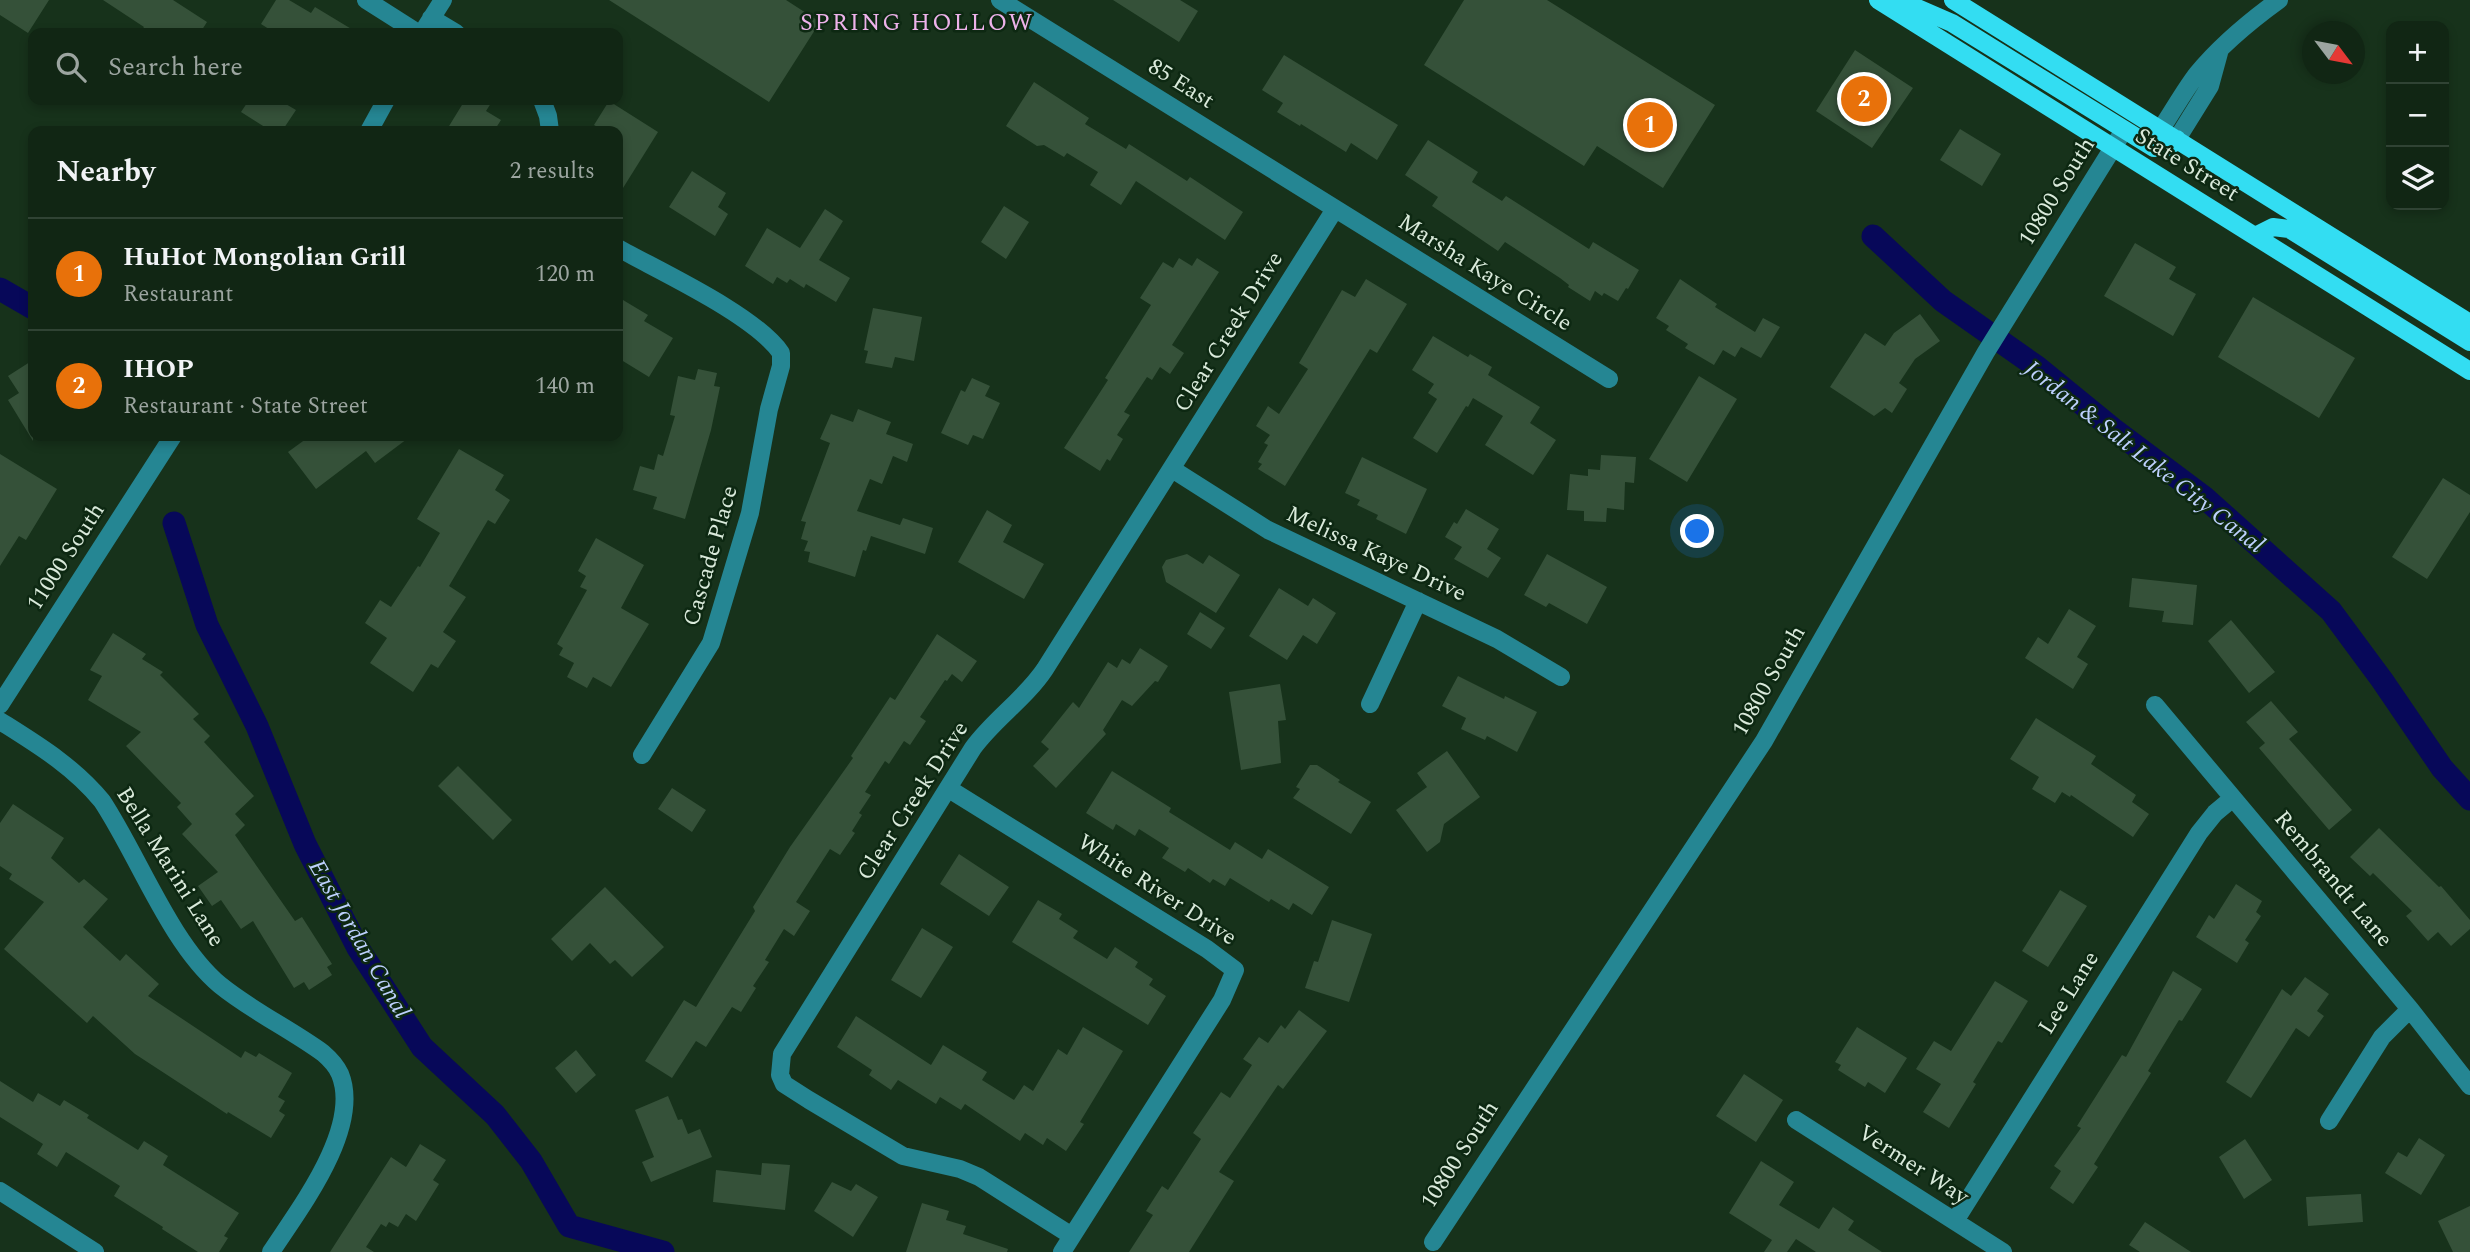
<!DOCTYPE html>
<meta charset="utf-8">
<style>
:root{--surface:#112614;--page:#1a2e1d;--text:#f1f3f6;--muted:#9ca5a0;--line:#304334;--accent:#f38af1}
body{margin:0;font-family:Spectral,serif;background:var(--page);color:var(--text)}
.controls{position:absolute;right:21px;top:21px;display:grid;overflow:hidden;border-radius:14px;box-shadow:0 4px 10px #0003}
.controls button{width:63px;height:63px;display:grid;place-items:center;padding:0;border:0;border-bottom:2px solid var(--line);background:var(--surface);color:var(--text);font:35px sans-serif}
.compass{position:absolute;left:2302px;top:21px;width:63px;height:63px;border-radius:50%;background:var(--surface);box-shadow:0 4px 10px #0003;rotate:122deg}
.you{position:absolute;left:1698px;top:532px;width:24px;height:24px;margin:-18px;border:5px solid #fff;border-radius:50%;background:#1a73e8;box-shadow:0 0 0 10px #1a73e833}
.badge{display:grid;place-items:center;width:46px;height:46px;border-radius:50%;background:var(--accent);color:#fff;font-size:23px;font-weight:700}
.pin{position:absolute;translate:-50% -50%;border:4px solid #fff;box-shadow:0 2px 7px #0006}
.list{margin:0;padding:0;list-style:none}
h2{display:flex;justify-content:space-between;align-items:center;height:91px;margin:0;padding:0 28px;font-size:30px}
h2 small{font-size:23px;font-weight:400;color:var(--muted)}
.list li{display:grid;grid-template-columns:46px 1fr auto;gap:21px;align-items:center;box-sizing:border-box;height:112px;padding:0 28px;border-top:2px solid var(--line)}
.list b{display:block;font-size:26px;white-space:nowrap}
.list p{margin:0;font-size:23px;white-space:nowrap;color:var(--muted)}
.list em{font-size:23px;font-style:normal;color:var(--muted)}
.icon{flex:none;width:38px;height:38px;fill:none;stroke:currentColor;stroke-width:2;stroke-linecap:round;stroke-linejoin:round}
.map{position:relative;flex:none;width:2470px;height:1252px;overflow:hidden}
.search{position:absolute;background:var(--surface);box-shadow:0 4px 10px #0003;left:28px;top:28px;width:595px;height:77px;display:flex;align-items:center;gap:18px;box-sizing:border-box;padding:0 24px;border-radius:14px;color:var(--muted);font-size:26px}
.panel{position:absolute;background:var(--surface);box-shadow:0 4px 10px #0003;left:28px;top:126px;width:595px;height:315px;border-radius:14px}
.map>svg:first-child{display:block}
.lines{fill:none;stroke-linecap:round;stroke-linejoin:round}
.canal{stroke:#070859;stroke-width:23}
.building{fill:#355139}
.minor{stroke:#258693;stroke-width:18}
.major{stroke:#33ddf2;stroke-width:18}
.labels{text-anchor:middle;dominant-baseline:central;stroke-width:5;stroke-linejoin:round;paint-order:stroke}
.street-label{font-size:23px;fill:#daeadb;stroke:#0d2812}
.neighbourhood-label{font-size:24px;letter-spacing:2px;fill:#edb2ea;stroke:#0d2812}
.water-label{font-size:24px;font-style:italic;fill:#bdd0fd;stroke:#0d2812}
</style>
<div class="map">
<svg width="2470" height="1252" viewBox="0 0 2470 1252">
<rect width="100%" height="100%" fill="#17321b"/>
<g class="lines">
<!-- canal -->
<path class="canal" d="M 1873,236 L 1943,301 L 2037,367 L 2113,429 L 2205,498 L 2331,611 L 2382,680 L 2442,768 L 2470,799
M 0,289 L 33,308
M 174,523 L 207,625 L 257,726 L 305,844 L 358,948 L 422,1047 L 495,1115 L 531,1161 L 569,1226 L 663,1252"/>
</g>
<!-- building -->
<path class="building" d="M 0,0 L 49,0 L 28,33 L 0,15 Z
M 103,0 L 173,0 L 207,22 L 200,33 L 140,33 L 144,27 Z
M 276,0 L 289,0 L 311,13 L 315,7 L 358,33 L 275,33 L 261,24 Z
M 609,0 L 786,0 L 820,22 L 769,102 Z
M 1113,0 L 1180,0 L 1198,11 L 1179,42 Z
M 1464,0 L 1547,0 L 1715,105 L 1663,188 L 1597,146 L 1584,166 L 1424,65 Z
M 1855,50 L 1913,88 L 1872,148 L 1816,111 Z
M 1284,55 L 1398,125 L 1377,160 L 1351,143 L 1346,152 L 1301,124 L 1300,126 L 1277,112 L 1283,103 L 1262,90 Z
M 1034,82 L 1089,118 L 1085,124 L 1126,149 L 1129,144 L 1187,181 L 1190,177 L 1243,212 L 1225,240 L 1136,181 L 1121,205 L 1090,185 L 1098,172 L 1067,153 L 1064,157 L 1044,145 L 1037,146 L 1006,126 Z
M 249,100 L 279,100 L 296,110 L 282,131 L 271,131 L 241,112 Z
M 465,100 L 493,100 L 486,111 L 501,120 L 494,131 L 446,131 Z
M 609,101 L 658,132 L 618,196 L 618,131 L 604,131 L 594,125 Z
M 1960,129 L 2001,154 L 1982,186 L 1940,160 Z
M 1428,140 L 1478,172 L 1472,182 L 1502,201 L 1506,196 L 1589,249 L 1593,242 L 1639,270 L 1628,289 L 1626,288 L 1618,301 L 1604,293 L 1602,296 L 1595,291 L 1590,301 L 1568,287 L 1569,285 L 1560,278 L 1505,242 L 1498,251 L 1432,206 L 1438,197 L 1405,175 Z
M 692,171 L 726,193 L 718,207 L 728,214 L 715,236 L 669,207 Z
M 1004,206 L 1029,222 L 1006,259 L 981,242 Z
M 825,209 L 843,221 L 819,260 L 850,278 L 836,302 L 806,284 L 804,288 L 790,279 L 787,283 L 777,277 L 773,284 L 745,266 L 767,228 L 800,248 Z
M 2135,243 L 2176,267 L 2169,279 L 2196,294 L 2173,336 L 2104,296 Z
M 1179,258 L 1192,266 L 1197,258 L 1219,272 L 1172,345 L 1184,353 L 1170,374 L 1160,367 L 1152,380 L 1147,377 L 1124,412 L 1130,415 L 1117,435 L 1123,439 L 1110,461 L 1107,459 L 1100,471 L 1064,448 L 1108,380 L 1105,378 L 1151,305 L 1140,298 L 1163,262 L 1173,268 Z
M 1366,279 L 1407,304 L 1377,353 L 1370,349 L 1285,486 L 1258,469 L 1262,464 L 1258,462 L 1268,445 L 1264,443 L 1270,435 L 1256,426 L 1268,406 L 1279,414 L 1308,369 L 1299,363 L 1342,290 L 1355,297 Z
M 1680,279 L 1717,304 L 1715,307 L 1755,332 L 1763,318 L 1780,327 L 1761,358 L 1741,347 L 1735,357 L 1723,350 L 1714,365 L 1685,348 L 1688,344 L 1666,330 L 1669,326 L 1656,318 Z
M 618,297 L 648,315 L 644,321 L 673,338 L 649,377 L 618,358 Z
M 2253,297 L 2355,358 L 2319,418 L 2218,357 Z
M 873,308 L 922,317 L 914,361 L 895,357 L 892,368 L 865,363 L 868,351 L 864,350 Z
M 1920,314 L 1940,341 L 1915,359 L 1899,383 L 1907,389 L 1892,413 L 1885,408 L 1874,416 L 1830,387 L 1865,333 L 1885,346 L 1894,333 Z
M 1433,336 L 1468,357 L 1470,354 L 1492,367 L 1488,375 L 1540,407 L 1530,423 L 1556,440 L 1533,475 L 1485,445 L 1503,416 L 1473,398 L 1468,407 L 1466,406 L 1437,453 L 1413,438 L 1437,399 L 1428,393 L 1434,384 L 1412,370 Z
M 33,360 L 33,441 L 8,400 L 19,393 L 8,376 Z
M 698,369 L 717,373 L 714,386 L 720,387 L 711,430 L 685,519 L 653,509 L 657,497 L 633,490 L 640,466 L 654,470 L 658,454 L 663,456 L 675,416 L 670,415 L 678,376 L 695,380 Z
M 1699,376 L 1737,399 L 1687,482 L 1649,459 Z
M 972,378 L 990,386 L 985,396 L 1000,403 L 983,439 L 973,435 L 968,445 L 941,433 L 961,390 L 965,392 Z
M 858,409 L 891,422 L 886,434 L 913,444 L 907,462 L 893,456 L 882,484 L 870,479 L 857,511 L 900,525 L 903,518 L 933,528 L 925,554 L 871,536 L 866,551 L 863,550 L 855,577 L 808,562 L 810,552 L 804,551 L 808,541 L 801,539 L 806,522 L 801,521 L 830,443 L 820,439 L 831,414 L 853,422 Z
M 310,436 L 411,436 L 375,463 L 366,451 L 316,489 L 288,452 Z
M 459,449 L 504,475 L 495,490 L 510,500 L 495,524 L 488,520 L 449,586 L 466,597 L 443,632 L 456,641 L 438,668 L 431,664 L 413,692 L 370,663 L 387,638 L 365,623 L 380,600 L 391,607 L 418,566 L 420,567 L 440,533 L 417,519 Z
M 0,454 L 57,489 L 26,540 L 19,536 L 0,566 Z
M 1601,455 L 1636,457 L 1634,483 L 1625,482 L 1624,510 L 1607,508 L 1606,522 L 1584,521 L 1584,511 L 1567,510 L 1570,474 L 1588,476 L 1588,469 L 1600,470 Z
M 1362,457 L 1427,489 L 1406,534 L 1376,519 L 1378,515 L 1357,505 L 1360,500 L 1345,493 Z
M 2443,478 L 2470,495 L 2470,512 L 2427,579 L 2392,557 Z
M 1466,509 L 1499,529 L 1487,549 L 1501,558 L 1488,578 L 1454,559 L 1462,547 L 1445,537 L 1454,522 L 1457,524 Z
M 987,510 L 1012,525 L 1003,542 L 1044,564 L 1024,599 L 958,562 Z
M 596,538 L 644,565 L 621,608 L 649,624 L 611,687 L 593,677 L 587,688 L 567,677 L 574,663 L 559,655 L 563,648 L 557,644 L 587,590 L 580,587 L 586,576 L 578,571 Z
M 1187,554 L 1203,564 L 1209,555 L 1240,575 L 1216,613 L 1166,582 L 1162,567 L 1166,560 Z
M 1547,554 L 1607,587 L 1587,624 L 1549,603 L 1546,607 L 1524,595 Z
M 2132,578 L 2197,585 L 2193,625 L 2162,622 L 2164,611 L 2129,607 Z
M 1279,588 L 1308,606 L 1313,598 L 1336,613 L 1317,644 L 1303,635 L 1287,660 L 1249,636 Z
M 2069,609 L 2096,626 L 2077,657 L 2088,664 L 2073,689 L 2025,658 L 2038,637 L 2048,644 Z
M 1200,612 L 1225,628 L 1211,649 L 1187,634 Z
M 2231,620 L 2275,672 L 2249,693 L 2208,641 Z
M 113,633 L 146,654 L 142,659 L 163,672 L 160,675 L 199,714 L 193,719 L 210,736 L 204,742 L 254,796 L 235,814 L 245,825 L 235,835 L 295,921 L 302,917 L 332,964 L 327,967 L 332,975 L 309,990 L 304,982 L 294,988 L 253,921 L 241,929 L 221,900 L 212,906 L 198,886 L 218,872 L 182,834 L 192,824 L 177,807 L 181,803 L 126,746 L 141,732 L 88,700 L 102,676 L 90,670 Z
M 937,634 L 977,661 L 962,682 L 952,674 L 947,681 L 945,680 L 920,717 L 926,721 L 910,745 L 904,741 L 889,764 L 885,761 L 865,792 L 871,795 L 859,813 L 862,815 L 852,831 L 855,833 L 840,855 L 830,849 L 796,902 L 810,911 L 794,936 L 784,929 L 765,960 L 769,962 L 753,986 L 756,988 L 741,1012 L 732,1007 L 706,1047 L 696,1041 L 672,1078 L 645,1061 L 684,1000 L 696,1007 L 755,911 L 753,907 L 790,847 L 853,758 L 851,756 L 890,697 L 895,700 Z
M 1140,648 L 1168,666 L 1158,682 L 1155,681 L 1132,706 L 1122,700 L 1103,730 L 1106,734 L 1056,788 L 1033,766 L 1049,749 L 1041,742 L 1073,702 L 1079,708 L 1108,662 L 1117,668 L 1122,659 L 1130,664 Z
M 1458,676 L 1504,699 L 1505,696 L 1537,712 L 1517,752 L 1487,736 L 1485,740 L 1461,729 L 1466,718 L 1442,706 Z
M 1280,684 L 1286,720 L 1278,721 L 1281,763 L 1241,770 L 1229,692 Z
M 2271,701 L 2298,732 L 2289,739 L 2352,810 L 2329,830 L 2259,748 L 2265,743 L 2246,722 Z
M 2036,718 L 2096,756 L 2091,764 L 2136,795 L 2132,802 L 2149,814 L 2133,837 L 2071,795 L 2070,797 L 2062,792 L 2055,803 L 2032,789 L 2039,777 L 2010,759 Z
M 1447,751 L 1480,797 L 1444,824 L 1440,842 L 1427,852 L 1396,810 L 1427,787 L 1417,773 Z
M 1310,765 L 1317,765 L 1340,780 L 1338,782 L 1371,802 L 1351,834 L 1293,798 L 1300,789 L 1296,787 Z
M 458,766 L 512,820 L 493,840 L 438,786 Z
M 1112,771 L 1171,808 L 1169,812 L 1230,850 L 1235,842 L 1262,859 L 1268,849 L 1329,887 L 1312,915 L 1293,903 L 1289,910 L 1271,899 L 1269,902 L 1230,878 L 1225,886 L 1213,879 L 1210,883 L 1188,868 L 1185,872 L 1162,858 L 1169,848 L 1139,829 L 1135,836 L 1116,824 L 1113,830 L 1086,813 Z
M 672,788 L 706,810 L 692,832 L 658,809 Z
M 13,804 L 64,838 L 51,858 L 79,883 L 84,879 L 108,899 L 83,927 L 120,961 L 126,954 L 159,984 L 148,996 L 241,1058 L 245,1051 L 256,1057 L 259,1053 L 292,1073 L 278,1097 L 285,1101 L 279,1111 L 285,1115 L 271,1138 L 228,1112 L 227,1114 L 135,1054 L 93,1016 L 87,1023 L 4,949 L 44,902 L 9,879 L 12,874 L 0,866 L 0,823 Z
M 2379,828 L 2439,887 L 2441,886 L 2470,920 L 2470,929 L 2451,946 L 2438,932 L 2428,941 L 2406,916 L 2412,911 L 2373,873 L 2370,876 L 2350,857 Z
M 959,854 L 1009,887 L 989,916 L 940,884 Z
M 2236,884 L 2262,901 L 2256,912 L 2261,916 L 2245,940 L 2249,943 L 2237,963 L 2196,937 L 2209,915 L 2214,919 Z
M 605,887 L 664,947 L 632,977 L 615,960 L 610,964 L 590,943 L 572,961 L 551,939 Z
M 2060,890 L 2087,906 L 2048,967 L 2022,951 Z
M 1038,900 L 1062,914 L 1059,919 L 1078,931 L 1073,938 L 1107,959 L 1115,947 L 1138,962 L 1135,967 L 1153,979 L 1149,985 L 1166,996 L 1148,1025 L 1012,942 Z
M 1332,920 L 1372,934 L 1349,1002 L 1305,988 L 1314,961 L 1318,962 Z
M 922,928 L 953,947 L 921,998 L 891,980 Z
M 2173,971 L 2202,989 L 2182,1021 L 2179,1020 L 2148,1071 L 2151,1073 L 2094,1164 L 2098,1167 L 2073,1204 L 2050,1188 L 2061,1171 L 2054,1166 L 2081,1128 L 2077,1126 L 2122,1055 L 2126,1057 Z
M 2305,977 L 2329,994 L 2317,1011 L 2324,1016 L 2309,1037 L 2296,1028 L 2251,1098 L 2226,1082 L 2282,989 L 2291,996 Z
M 1995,981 L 2028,1001 L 2002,1043 L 1998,1041 L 1973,1082 L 1976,1084 L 1949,1128 L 1923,1112 L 1941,1084 L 1916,1069 L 1934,1041 L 1951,1051 Z
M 1299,1010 L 1327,1031 L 1283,1089 L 1278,1085 L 1219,1172 L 1234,1181 L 1189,1252 L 1129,1252 L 1153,1215 L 1146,1211 L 1162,1186 L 1168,1190 L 1201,1139 L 1193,1133 L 1221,1092 L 1230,1098 L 1252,1065 L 1243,1059 L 1259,1037 L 1268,1043 L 1281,1025 L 1285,1029 Z
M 856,1016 L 931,1065 L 943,1045 L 987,1072 L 982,1080 L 1014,1100 L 1024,1085 L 1033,1091 L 1058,1049 L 1067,1055 L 1083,1027 L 1123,1051 L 1080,1122 L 1084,1124 L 1066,1151 L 1047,1138 L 1043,1145 L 1025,1133 L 1020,1141 L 965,1104 L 961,1110 L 940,1097 L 936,1104 L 898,1080 L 891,1090 L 869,1075 L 872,1070 L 837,1047 Z
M 1857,1027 L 1907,1058 L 1885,1093 L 1868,1082 L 1865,1087 L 1838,1070 L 1841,1065 L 1835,1062 Z
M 576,1050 L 596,1075 L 576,1093 L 555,1068 Z
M 1744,1074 L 1783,1100 L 1756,1142 L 1716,1116 Z
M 0,1081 L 33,1102 L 38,1093 L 60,1106 L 64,1100 L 89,1115 L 87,1118 L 138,1150 L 144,1141 L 168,1156 L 163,1165 L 239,1213 L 224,1236 L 228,1238 L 219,1252 L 198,1252 L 162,1229 L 163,1227 L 114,1196 L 120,1186 L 66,1152 L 57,1167 L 37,1154 L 43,1144 L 0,1117 Z
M 668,1096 L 678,1120 L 682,1119 L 688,1134 L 700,1129 L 712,1157 L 651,1182 L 642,1162 L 654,1157 L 635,1110 Z
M 2419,1138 L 2445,1155 L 2421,1195 L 2385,1173 L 2398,1152 L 2407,1157 Z
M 2245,1139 L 2272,1180 L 2244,1199 L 2219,1157 Z
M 420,1144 L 446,1160 L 433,1180 L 439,1184 L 416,1221 L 406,1214 L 398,1227 L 389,1222 L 386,1227 L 381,1224 L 366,1247 L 374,1252 L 330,1252 L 391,1157 L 406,1167 Z
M 1761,1161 L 1794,1182 L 1779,1205 L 1819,1229 L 1833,1207 L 1854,1221 L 1848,1230 L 1882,1252 L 1816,1252 L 1796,1239 L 1787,1252 L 1764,1252 L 1772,1240 L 1729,1213 Z
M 762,1163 L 790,1165 L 785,1210 L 713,1202 L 716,1170 L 761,1175 Z
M 832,1182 L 851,1191 L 856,1184 L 878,1197 L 853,1237 L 814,1211 Z
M 2361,1194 L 2363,1222 L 2308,1226 L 2306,1197 Z
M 922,1203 L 949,1211 L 946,1220 L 966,1226 L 963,1234 L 1008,1249 L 1007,1252 L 906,1252 Z
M 2470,1206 L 2470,1252 L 2453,1252 L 2438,1221 Z
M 2145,1222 L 2191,1252 L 2140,1252 L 2129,1245 Z"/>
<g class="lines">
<!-- minor -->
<path class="minor" d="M 366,0 L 418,33
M 1000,0 L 1609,379
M 431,18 L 456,33
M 422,33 L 443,0
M 542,100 L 548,116 L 550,131
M 2161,129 C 2173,111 2184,91 2197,74 C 2220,46 2250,21 2279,0
M 369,131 L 386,100
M 2177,139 L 2210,86 L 2219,53
M 618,248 C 661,272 755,315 781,353 L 781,366 L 769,409 L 750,513 L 711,643 L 642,755
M 1172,469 L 1268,530 L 1497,639 L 1561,677
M 1370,704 L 1418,601
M 0,705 L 173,436
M 2155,705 L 2410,1009 L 2470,1086
M 0,721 C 38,745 73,766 102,801 C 139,857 170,943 220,985 C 252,1011 290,1029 323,1053 C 330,1059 336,1065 340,1074 C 362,1128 299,1209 271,1252
M 949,789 L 1207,949 L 1235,970 L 1222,1000 L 1062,1252
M 1796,1120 L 2003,1252
M 2329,1121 L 2382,1037 L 2410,1009
M 0,1191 L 95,1252
M 1955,1221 L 2199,833 L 2215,813 L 2233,798
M 1072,1236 L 979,1177 L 960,1169 L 903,1156 L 809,1100 L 784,1084 L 780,1075 L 782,1054 L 973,748 C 994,719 1025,699 1045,669 L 1335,209
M 1433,1242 L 1764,741 L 1986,352 L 2124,130"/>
<!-- major -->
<path class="major" d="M 1878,0 L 2470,371
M 1899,0 L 1952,23 L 2154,148 L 2169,147 L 2177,139
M 1953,0 L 2470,323
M 2255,236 L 2273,227 L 2289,229 L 2470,342"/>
</g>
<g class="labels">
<!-- street labels -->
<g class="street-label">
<text transform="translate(1181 84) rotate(32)">85 East</text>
<text transform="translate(2187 165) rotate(32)">State Street</text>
<text transform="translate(2057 192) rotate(-58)">10800 South</text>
<text transform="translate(1485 273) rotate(32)">Marsha Kaye Circle</text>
<text transform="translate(1229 332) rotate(-58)">Clear Creek Drive</text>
<text transform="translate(1376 554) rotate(25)">Melissa Kaye Drive</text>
<text transform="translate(711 556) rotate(-74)">Cascade Place</text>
<text transform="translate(66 557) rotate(-57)">11000 South</text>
<text transform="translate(1769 681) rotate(-60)">10800 South</text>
<text transform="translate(913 801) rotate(-57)">Clear Creek Drive</text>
<text transform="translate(170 867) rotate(58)">Bella Marini Lane</text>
<text transform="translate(2333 879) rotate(50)">Rembrandt Lane</text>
<text transform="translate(1157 890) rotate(33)">White River Drive</text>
<text transform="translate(2069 993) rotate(-58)">Lee Lane</text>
<text transform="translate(1460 1155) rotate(-57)">10800 South</text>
<text transform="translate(1913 1165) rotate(33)">Vermer Way</text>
</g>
<!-- neighbourhood labels -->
<g class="neighbourhood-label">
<text x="917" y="23">SPRING HOLLOW</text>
</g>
<!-- water labels -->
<g class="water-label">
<text transform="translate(2144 457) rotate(38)">Jordan &amp; Salt Lake City Canal</text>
<text transform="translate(359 939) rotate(60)">East Jordan Canal</text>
</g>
</g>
</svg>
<div class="controls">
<button>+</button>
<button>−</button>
<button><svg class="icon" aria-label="layers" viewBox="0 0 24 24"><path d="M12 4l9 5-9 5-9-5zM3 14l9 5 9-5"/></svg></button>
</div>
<svg class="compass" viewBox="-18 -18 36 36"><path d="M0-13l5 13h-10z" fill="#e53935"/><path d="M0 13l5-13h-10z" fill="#9ca5a0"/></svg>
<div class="you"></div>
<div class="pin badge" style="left:1650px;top:125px;background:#e8710a">1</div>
<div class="pin badge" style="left:1864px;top:99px;background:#e8710a">2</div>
<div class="search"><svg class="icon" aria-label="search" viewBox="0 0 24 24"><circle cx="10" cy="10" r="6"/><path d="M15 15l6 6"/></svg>Search here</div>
<section class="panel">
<h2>Nearby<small>2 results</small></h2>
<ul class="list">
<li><span class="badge" style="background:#e8710a">1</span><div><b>HuHot Mongolian Grill</b><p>Restaurant</p></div><em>120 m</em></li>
<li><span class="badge" style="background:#e8710a">2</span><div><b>IHOP</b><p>Restaurant · State Street</p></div><em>140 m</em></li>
</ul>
</section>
</div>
